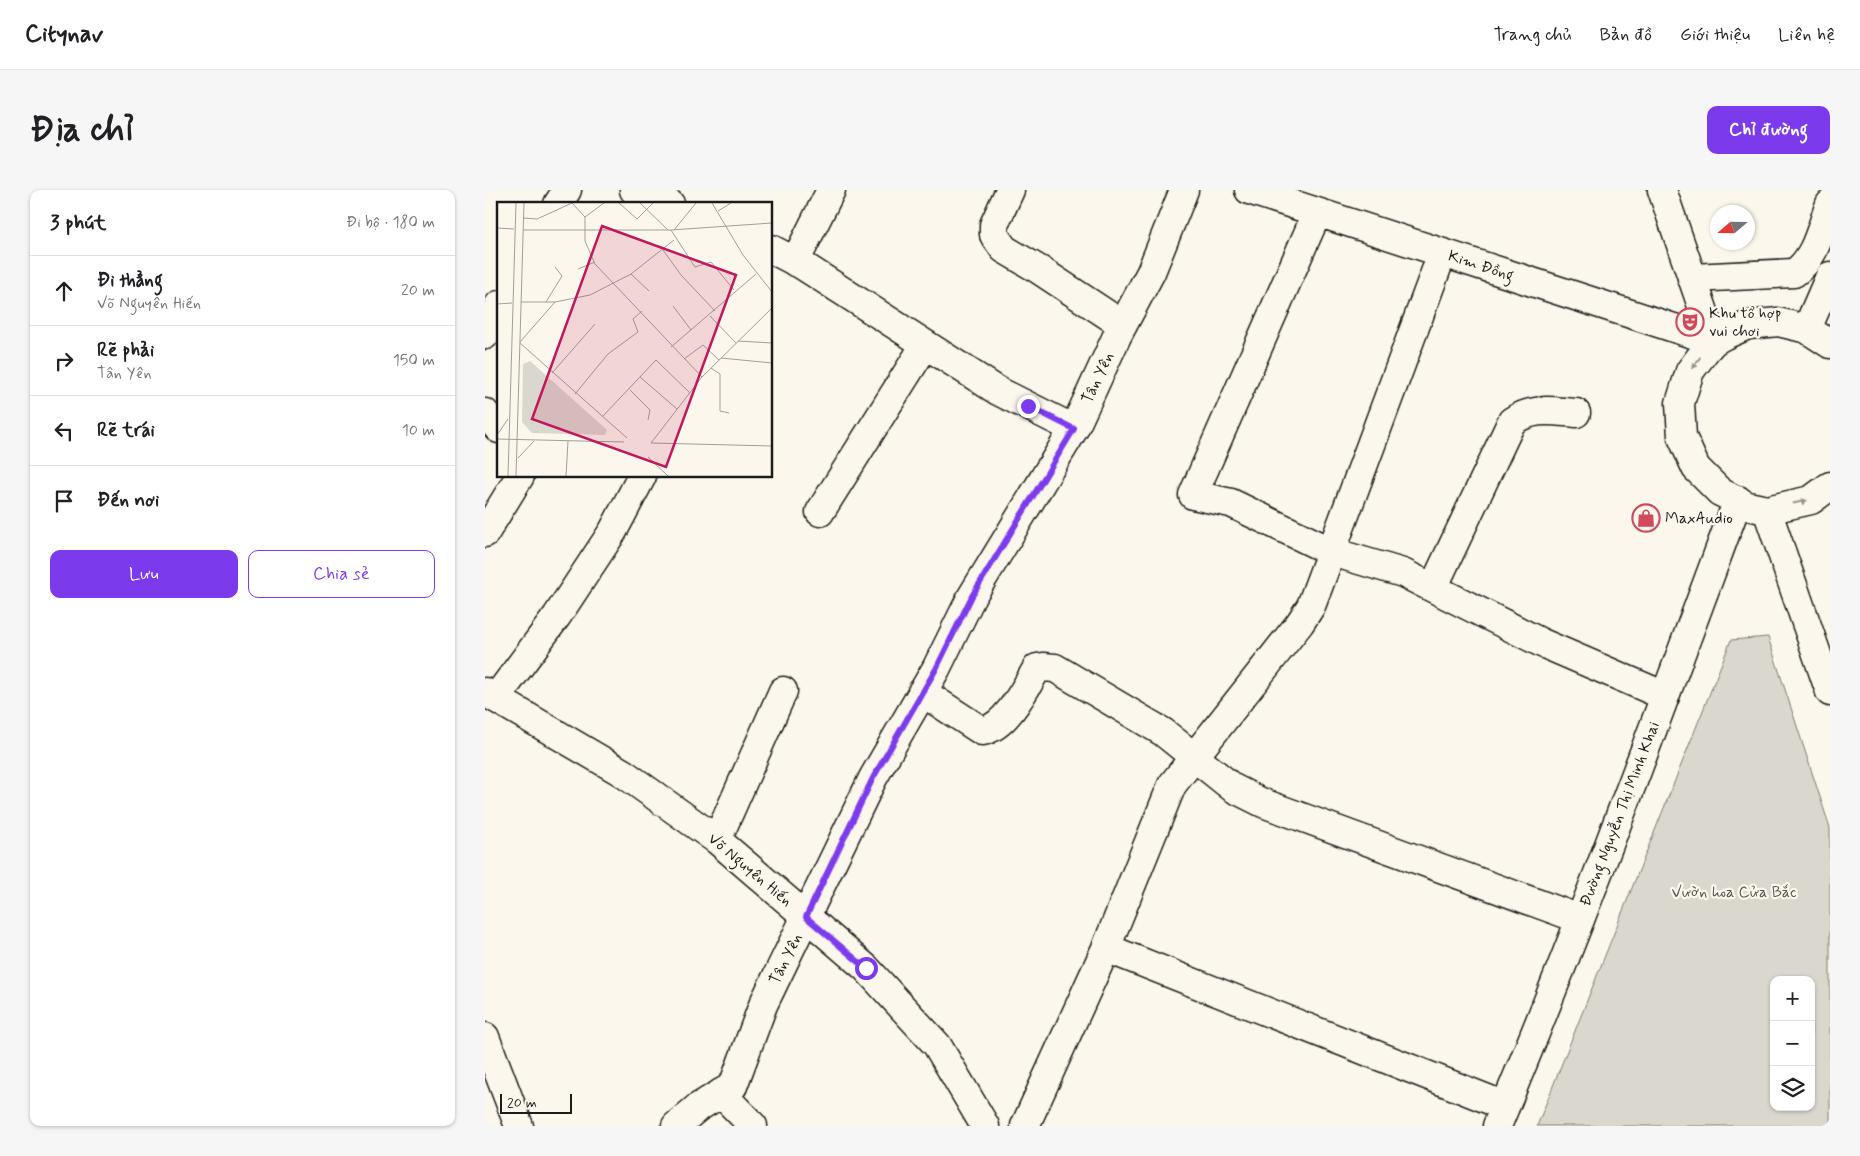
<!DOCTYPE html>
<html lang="vi">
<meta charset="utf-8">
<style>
:root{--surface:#fff;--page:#f6f6f6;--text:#202124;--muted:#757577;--line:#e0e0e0;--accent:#7c3aed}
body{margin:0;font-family:Mynerve,sans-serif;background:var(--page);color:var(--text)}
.controls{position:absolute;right:15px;bottom:15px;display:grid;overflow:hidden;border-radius:10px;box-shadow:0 1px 4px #0004}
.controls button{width:45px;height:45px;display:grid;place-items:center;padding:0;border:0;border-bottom:1px solid var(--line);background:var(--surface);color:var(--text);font:25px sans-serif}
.compass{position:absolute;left:1225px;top:15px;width:45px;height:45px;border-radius:50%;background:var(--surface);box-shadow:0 1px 4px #0004;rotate:250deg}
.scale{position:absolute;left:15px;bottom:12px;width:72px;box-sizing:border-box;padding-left:5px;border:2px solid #1c1c1c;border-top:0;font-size:14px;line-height:18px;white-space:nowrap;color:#1c1c1c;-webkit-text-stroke:4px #fbf7ec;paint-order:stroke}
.stop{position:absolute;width:15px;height:15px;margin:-11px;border:4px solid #7c3aed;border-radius:50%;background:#fff}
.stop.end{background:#7c3aed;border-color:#fff;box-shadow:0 1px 5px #0008}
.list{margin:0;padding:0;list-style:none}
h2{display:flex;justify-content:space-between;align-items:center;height:65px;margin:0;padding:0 20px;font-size:21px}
h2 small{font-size:16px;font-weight:400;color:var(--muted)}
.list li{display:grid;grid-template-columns:32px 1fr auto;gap:15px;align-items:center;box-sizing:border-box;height:70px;padding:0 20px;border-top:1px solid var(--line)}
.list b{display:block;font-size:19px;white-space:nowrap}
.list p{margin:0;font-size:16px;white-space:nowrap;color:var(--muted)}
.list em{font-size:16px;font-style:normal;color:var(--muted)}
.actions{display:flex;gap:10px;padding:15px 20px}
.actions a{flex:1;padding:11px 0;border:1px solid var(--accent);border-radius:10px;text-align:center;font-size:18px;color:var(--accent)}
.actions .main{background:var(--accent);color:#fff}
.icon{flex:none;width:28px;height:28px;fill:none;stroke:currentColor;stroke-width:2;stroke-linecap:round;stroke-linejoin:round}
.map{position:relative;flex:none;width:1345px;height:936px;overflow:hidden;border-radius:10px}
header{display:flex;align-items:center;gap:30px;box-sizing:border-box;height:70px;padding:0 25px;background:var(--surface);border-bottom:1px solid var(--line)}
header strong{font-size:24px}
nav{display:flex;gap:28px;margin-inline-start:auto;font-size:18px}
.intro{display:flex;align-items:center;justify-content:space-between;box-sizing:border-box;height:120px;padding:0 30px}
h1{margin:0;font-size:35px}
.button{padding:12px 22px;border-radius:10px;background:var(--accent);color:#fff;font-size:18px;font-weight:700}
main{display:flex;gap:30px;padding:0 30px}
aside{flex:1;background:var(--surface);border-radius:10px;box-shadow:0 1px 4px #0004}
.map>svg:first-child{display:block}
.green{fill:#dad7ce;stroke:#7b7a75;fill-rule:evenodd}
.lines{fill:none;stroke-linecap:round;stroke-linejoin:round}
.minor-casing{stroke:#1c1c1c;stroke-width:31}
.major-casing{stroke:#1c1c1c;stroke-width:31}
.minor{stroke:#fbf7ec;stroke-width:28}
.major{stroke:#fbf7ec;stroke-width:28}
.oneway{fill:#97948e}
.route{stroke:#7c3aed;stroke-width:6}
.labels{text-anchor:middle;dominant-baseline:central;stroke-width:4.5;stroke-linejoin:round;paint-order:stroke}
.street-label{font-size:16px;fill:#1c1c1c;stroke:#fbf7ec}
.poi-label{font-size:16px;fill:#1c1c1c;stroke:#fbf7ec;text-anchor:start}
.park-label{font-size:16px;fill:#555451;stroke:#fbf7ec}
.inset-road{fill:none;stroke:#a29f99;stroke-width:1}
.view{fill:#c2185b;fill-opacity:0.15;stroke:#c2185b;stroke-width:2.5}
.inset-edge{fill:none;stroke:#1c1c1c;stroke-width:2.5}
</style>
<header>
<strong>Citynav</strong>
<nav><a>Trang chủ</a><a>Bản đồ</a><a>Giới thiệu</a><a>Liên hệ</a></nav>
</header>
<div class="intro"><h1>Địa chỉ</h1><a class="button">Chỉ đường</a></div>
<main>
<aside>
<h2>3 phút<small>Đi bộ · 180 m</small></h2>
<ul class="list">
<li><svg class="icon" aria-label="ahead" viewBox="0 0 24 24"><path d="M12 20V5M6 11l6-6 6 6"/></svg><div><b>Đi thẳng</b><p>Võ Nguyên Hiến</p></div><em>20 m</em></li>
<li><svg class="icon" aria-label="right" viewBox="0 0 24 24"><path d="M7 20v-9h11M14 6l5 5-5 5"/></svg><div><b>Rẽ phải</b><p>Tân Yên</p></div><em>150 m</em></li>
<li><svg class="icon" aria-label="left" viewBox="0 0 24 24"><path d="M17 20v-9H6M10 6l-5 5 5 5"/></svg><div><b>Rẽ trái</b></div><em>10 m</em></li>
<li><svg class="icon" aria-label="arrive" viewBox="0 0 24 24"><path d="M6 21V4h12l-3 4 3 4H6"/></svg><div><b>Đến nơi</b></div></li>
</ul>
<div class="actions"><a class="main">Lưu</a><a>Chia sẻ</a></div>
</aside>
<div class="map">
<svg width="1345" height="936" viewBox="0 0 1345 936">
<rect width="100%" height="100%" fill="#fbf7ec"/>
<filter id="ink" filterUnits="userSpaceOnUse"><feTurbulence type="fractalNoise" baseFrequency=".02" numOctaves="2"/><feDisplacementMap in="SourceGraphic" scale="10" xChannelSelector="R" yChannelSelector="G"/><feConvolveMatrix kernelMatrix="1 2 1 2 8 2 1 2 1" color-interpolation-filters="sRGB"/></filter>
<g filter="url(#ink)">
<!-- green -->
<path class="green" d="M 1283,447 L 1345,638 L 1345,936 L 1052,936 L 1246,450 ZM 1289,790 L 1326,790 L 1326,917 L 1289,917 Z"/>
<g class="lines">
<!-- minor casing -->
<g class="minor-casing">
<path id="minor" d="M 149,0 L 185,14
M 525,0 L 509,35 L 509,45 L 519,59 L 553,79 L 638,135
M 764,0 L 1229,151
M 73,14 L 82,0
M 832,23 L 708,305 L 746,313 L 847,362 L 918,383 L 1057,453 L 1180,506
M 286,59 L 317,75 L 513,201 L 589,239
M 310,72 L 346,0
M 1207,88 L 1309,83 C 1331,68 1336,38 1345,14
M 0,145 L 14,115
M 0,223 L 14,239
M 335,322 L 440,155
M 0,343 L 35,286
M 948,398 L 1027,231 C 1049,217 1066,221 1091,223
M 0,502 L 138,583 L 232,650 L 381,778 L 452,855 L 500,936
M 437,502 L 497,541 C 521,538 541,497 552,478 L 558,477 L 570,478 L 678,542 L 748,598 L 778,613 L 1095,729
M 11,508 L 72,426 L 128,341 L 157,286
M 232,650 L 298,501
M 621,758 L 1020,916
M 0,847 L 34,936
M 236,903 L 268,936
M 191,936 L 212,918 L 248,896 L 278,815 L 388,588 L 451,479 L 487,406 L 589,239 L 632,146 L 666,82 L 699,0
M 540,936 L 621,758 L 687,595 L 815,433 L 826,416 L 957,64"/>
</g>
<!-- major casing -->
<g class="major-casing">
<path id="major" d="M 1177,0 L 1229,151
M 1322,139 L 1345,86
M 1345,154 L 1322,139 L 1293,132 L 1263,135 L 1240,145 L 1229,151 L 1220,161 L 1205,181 L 1195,213 L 1197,247 L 1211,278 L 1235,302 L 1263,316 L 1282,320 L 1326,310 L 1345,296
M 1282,320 L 1345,502
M 1012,936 C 1098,730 1175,520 1253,310"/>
</g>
<!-- minor -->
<use href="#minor" class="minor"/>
<!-- major -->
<use href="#major" class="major"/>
</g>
<!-- one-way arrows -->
<defs><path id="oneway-solid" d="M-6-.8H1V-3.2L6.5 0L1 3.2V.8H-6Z" transform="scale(1.25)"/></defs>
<g class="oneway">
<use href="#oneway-solid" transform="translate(1211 173) rotate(126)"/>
<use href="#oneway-solid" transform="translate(1315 312) rotate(-12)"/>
</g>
</g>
<g class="lines" filter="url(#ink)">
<!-- route -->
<path class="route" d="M 381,778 L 321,727 L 388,588 L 451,479 L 487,406 L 589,239 L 543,216"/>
</g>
<!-- icons -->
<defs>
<g id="theatre-ring" transform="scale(1.4375)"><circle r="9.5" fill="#fbf7ec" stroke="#d1495b" stroke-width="1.5"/><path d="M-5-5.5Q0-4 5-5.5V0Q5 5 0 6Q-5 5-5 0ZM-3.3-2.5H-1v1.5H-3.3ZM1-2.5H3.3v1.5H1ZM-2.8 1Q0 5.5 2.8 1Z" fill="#d1495b"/></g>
<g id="shop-ring" transform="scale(1.4375)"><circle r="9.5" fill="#fbf7ec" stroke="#d1495b" stroke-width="1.5"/><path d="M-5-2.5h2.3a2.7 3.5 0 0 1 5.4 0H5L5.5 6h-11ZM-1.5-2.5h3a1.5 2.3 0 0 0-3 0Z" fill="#d1495b"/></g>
</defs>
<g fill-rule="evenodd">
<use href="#theatre-ring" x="1205" y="132"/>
<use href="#shop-ring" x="1161" y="328"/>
</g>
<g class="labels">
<!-- street labels -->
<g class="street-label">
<text transform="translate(996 76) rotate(18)">Kim Đồng</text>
<text transform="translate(613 188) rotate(-65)">Tân Yên</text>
<text transform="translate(1135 624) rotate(-69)">Đường Nguyễn Thị Minh Khai</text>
<text transform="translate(265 680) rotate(40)">Võ Nguyên Hiến</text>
<text transform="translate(301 769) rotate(-64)">Tân Yên</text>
</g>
<!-- poi labels -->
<g class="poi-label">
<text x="1224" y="123">Khu tổ hợp<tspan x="1224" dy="18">vui chơi</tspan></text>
<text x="1180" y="328">MaxAudio</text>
</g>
<!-- park labels -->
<g class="park-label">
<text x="1249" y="702">Vườn hoa Cửa Bắc</text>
</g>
</g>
<!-- overview -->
<g transform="translate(12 12)">
<rect width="275" height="275" fill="#fbf7ec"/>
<path d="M 33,159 L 110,228 L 108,233 L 35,231 L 25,220 L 26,162 Z" fill="#dad7ce"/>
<path class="inset-road" d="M 122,1 L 140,17 L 156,1M 143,1 L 171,28M 215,1 L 246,53 L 275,90M 221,9 L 234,1M 88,15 L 107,1M 26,16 L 40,17 L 75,1 L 88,15 L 88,39 L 98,62 L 205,175M 0,26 L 17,27M 26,28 L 174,28 L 275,21M 174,28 L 198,65 L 214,60 L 237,88M 177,28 L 199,1M 166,48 L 184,73 L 218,109M 81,67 L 98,60M 134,72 L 152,89M 24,100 L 58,100 L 93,93 L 134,72 L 177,38M 49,100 L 65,74 L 58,65M 0,102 L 15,101M 176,104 L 194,128M 213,114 L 239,141M 241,139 L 275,141M 23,140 L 58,100M 23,141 L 130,236M 174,145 L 259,72M 224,156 L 275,161M 187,157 L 206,143 L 222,158M 214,166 L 223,172 L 223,209 L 232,211M 55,171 L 98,122M 143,175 L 180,207M 133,188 L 153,208 L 151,218M 78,192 L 111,152 L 141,130 L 136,117 L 145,109M 105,215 L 159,158 L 193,191M 0,233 L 11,217M 0,237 L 127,240M 154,241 L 205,175 L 275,106M 154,241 L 275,244M 151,255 L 171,274M 21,256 L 37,239M 11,274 L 19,1M 19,274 L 27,1M 69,274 L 71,239"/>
<path class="view" d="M 105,24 L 239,73 L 169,265 L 35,217 Z"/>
<rect width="275" height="275" class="inset-edge"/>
</g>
</svg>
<div class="controls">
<button>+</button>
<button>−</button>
<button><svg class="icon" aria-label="layers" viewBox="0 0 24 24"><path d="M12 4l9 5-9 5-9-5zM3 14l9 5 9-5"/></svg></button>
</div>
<svg class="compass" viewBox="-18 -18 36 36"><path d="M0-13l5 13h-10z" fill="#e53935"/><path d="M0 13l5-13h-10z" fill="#757577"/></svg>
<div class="scale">20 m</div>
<div class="stop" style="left:381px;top:778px"></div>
<div class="stop end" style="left:543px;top:216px"></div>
</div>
</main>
